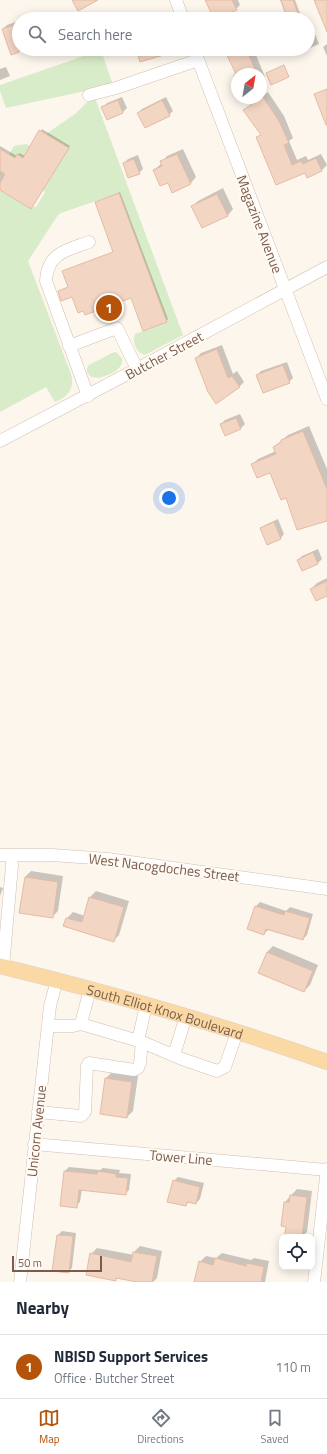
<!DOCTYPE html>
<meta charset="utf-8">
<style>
:root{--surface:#fff;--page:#f6f6f7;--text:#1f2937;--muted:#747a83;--line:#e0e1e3;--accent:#b45309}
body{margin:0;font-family:"Titillium Web",sans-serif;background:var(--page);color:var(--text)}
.controls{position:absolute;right:12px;bottom:12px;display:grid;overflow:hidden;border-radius:8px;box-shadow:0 2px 10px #0003}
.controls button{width:36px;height:36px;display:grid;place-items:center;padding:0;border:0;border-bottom:1px solid var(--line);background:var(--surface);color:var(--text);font:20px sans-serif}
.compass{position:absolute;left:231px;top:68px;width:36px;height:36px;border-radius:50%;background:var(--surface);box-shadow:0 2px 10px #0003;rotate:31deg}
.scale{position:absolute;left:12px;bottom:10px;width:90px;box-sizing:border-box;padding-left:4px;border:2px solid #7a5c4d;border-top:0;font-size:11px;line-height:14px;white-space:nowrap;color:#7a5c4d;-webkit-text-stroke:3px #fffaf3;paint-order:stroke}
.you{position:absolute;left:169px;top:498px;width:14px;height:14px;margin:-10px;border:3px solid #fff;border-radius:50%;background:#1a73e8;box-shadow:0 0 0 6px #1a73e833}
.badge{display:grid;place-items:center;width:26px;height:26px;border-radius:50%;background:var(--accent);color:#fff;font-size:13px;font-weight:700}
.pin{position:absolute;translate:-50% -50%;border:2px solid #fff;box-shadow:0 1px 4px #0006}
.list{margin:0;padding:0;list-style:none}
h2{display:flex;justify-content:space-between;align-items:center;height:52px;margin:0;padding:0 16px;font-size:17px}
h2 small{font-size:13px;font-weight:400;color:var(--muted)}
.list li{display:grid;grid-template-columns:26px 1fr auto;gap:12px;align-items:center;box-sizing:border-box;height:64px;padding:0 16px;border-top:1px solid var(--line)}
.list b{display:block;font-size:15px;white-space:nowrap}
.list p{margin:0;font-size:13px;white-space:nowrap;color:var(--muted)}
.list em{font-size:13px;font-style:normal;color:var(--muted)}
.icon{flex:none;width:22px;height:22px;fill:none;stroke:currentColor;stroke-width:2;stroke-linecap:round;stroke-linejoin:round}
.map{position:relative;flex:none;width:327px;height:1282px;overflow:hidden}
.search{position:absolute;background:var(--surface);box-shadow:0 2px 10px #0003;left:12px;right:12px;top:12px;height:44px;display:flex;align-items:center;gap:10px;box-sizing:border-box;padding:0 14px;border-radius:22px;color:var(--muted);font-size:15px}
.sheet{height:116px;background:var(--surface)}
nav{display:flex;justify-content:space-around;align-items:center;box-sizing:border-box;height:56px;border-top:1px solid var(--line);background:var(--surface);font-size:11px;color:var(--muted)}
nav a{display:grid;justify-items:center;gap:2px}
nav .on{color:var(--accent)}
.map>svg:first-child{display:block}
.green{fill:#d8ecc9}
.shadow{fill:#0003}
.building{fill:#f3d5c3;stroke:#e6bba3}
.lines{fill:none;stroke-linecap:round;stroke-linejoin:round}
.minor-casing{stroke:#d1beb0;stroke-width:13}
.major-casing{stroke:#dad1cd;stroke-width:16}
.minor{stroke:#fff;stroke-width:12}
.major{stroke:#fbd9a5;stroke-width:15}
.labels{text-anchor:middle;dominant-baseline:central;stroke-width:4;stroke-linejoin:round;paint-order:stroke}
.street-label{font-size:14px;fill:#7a5c4d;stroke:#fffaf3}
</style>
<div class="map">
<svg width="327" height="1282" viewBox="0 0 327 1282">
<rect width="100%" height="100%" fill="#fdf6ec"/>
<!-- green -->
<path class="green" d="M 101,50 L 113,85 L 6,108 L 0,91 L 0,85 Z
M 95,98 L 183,335 L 145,355 C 136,353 132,342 135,334 L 167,322 L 119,193 L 61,213 L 58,215 L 28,261 L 71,374 C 75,389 68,397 55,402 L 46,387 L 0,412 L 0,190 L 32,209 L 33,206 L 36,207 L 45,192 L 43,190 L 52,175 L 17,155 L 8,169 L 3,165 L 14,146 L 26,144 L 47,156 L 49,153 L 61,160 L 69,148 L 46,134 L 75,114 L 88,101 Z
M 116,352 L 122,358 C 124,370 108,376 99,378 L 91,377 L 87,372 L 87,368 L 89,365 L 112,353 Z"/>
<!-- shadow -->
<path class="shadow" d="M 207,0 L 238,0 L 240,5 L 236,9 Z
M 280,0 L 295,0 L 301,16 L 297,19 L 288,19 Z
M 19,21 L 19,49 L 25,49 L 12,54 L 3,29 L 7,25 Z
M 315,34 L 319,44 L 301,52 L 300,49 L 308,49 L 308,37 Z
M 327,44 L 327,56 L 323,47 Z
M 75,49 L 87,49 L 77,53 Z
M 225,49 L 256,49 L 254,50 L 265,77 L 261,81 L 261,74 L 237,74 L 237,84 L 233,76 L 237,72 Z
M 6,67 L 10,76 L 0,80 L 0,69 Z
M 268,92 L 284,116 L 293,138 L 289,141 L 297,160 L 306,156 L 308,160 L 321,154 L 327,165 L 322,170 L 308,177 L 305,172 L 277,184 L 257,138 L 261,134 L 244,110 Z
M 122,97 L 127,108 L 123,112 L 107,119 L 103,107 L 107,103 Z
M 166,97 L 173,111 L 169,115 L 138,113 L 142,109 Z
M 42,129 L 70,146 L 31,208 L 0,189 L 0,146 L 17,156 L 19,153 L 25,156 Z
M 183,149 L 196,177 L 191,183 L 173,191 L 168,181 L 154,170 L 162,163 L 162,162 L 167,156 Z
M 138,155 L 143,169 L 139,173 L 124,163 L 128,159 Z
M 223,188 L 233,209 L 228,215 L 203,227 L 192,207 L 198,201 Z
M 120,192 L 168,319 L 166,321 L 131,297 L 73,296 L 59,292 L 69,287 L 64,271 L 65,270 L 114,252 L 96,202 Z
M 222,345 L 233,374 L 237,371 L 244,382 L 239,387 L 196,358 L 201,353 Z
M 287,362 L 293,378 L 289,382 L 257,375 L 261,371 Z
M 240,414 L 245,424 L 241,428 L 221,424 L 225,420 Z
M 309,426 L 327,469 L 327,520 L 286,496 L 270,472 L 253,464 L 258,459 L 276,451 L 274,447 L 288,435 Z
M 278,519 L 284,534 L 281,538 L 261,528 L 265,525 Z
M 318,549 L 322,559 L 318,563 L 302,570 L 298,560 L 302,556 Z
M 327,578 L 327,595 L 311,589 L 317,583 Z
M 31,871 L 63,876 L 58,911 L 52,917 L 25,877 Z
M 0,887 L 3,888 L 0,896 Z
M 96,891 L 129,901 L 119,935 L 113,941 L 65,926 L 67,918 L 73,912 L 85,916 L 90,897 Z
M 260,902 L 286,911 L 290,907 L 313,914 L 307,935 L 303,939 L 268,930 L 264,934 L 256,906 Z
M 273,946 L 318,965 L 310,985 L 304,991 L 267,952 Z
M 111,1073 L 138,1076 L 133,1111 L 127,1117 L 105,1079 Z
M 69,1167 L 100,1170 L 103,1168 L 120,1170 L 119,1173 L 131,1174 L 129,1190 L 125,1194 L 82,1189 L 80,1202 L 76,1206 L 65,1171 Z
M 178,1177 L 204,1183 L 200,1199 L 196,1203 L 189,1201 L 186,1205 L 174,1181 Z
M 297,1189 L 312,1191 L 307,1232 L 302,1237 L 292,1237 L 287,1226 L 285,1202 Z
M 62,1231 L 76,1233 L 72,1268 L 68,1272 L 53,1270 L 58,1235 Z
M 140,1246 L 162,1251 L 157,1278 L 153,1282 L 142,1282 L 118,1277 L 115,1280 L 91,1254 L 97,1248 L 134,1255 L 134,1252 Z
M 222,1253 L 251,1260 L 254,1258 L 269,1261 L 265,1282 L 195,1282 L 200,1262 L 206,1256 L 216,1258 Z"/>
<!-- building -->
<path class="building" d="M 72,0 L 98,0 L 78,11 Z
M 205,0 L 232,0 L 237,10 L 216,19 L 214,19 Z
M 281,0 L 293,0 L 300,19 L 287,19 Z
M 314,0 L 327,0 L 327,32 Z
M 19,23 L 19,52 L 11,55 L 2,29 Z
M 136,49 L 174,49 L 174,52 L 140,62 Z
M 224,49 L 246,49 L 257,74 L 236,74 Z
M 284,65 L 289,77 L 271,85 L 266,73 Z
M 327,89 L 327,125 L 326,125 L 314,94 Z
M 263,97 L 279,121 L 289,143 L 284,145 L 292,165 L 301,161 L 303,164 L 316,158 L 322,171 L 307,178 L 305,173 L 276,185 L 256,137 L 261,135 L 243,110 Z
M 118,100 L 123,113 L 107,120 L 101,107 Z
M 162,100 L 170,116 L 145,128 L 137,113 Z
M 39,130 L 69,148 L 31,209 L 0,190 L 0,183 L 5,174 L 0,171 L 0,149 L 15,158 L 17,154 L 23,158 Z
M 177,154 L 191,184 L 172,193 L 168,183 L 160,186 L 153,170 L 162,166 L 160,161 Z
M 134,159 L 140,174 L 128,178 L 123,163 Z
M 119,193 L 167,322 L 143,331 L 131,298 L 85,315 L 83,311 L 78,313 L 72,297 L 61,301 L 58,291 L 68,287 L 62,271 L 113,252 L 95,202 Z
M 217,194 L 228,216 L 202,228 L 191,206 Z
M 217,349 L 228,378 L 232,376 L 240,387 L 216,404 L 208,392 L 195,358 Z
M 283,365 L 290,383 L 263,393 L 256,375 Z
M 236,418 L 241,429 L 225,436 L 220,424 Z
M 303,431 L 327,489 L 327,521 L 297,530 L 286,498 L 281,500 L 270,473 L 257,478 L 251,464 L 276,454 L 273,447 L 281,442 L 281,440 Z
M 274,522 L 281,539 L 267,545 L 260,528 Z
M 313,552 L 318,564 L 302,571 L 297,560 Z
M 327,581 L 327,596 L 316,601 L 310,589 Z
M 25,877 L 58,882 L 53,918 L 19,913 Z
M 89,897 L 124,907 L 114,942 L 63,926 L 66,918 L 82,922 Z
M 255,906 L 284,915 L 285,911 L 310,918 L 303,940 L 266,929 L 264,935 L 247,929 Z
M 267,952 L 313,971 L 304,992 L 258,973 Z
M 105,1078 L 132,1082 L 127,1118 L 100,1114 Z
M 64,1171 L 97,1174 L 98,1171 L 116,1174 L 116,1177 L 128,1178 L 126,1195 L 79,1190 L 77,1208 L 60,1206 Z
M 173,1180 L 200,1187 L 196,1204 L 187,1202 L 186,1206 L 167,1202 Z
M 290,1195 L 307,1197 L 302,1237 L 284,1237 L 286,1227 L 281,1226 L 284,1202 L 289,1202 Z
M 57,1235 L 73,1236 L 69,1273 L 52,1271 Z
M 133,1252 L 157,1256 L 152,1282 L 137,1282 L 116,1278 L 116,1281 L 86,1275 L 90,1253 L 131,1262 Z
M 215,1258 L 246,1266 L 247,1263 L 264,1267 L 261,1282 L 194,1282 L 199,1261 L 213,1265 Z"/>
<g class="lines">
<!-- minor casing -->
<g class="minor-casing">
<path id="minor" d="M 176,0 L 183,19
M 194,49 L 327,399
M 89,95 L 116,88 L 198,60
M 69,346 L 117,328 L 137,369
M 88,396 L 46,281 C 47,253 67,250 89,242
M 0,441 L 137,369 L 327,267
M 0,855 L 52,855 L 108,859 L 327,889
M 3,967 L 12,866 L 11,855
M 90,989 L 81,1024 L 142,1042 L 182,1059 L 217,1071 L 225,1067 L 237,1032
M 48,1026 L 73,1026 L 81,1024
M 138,1041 L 146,1005
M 174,1055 L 186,1016
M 38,1112 L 81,1116 L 85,1112 L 87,1066 L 89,1063 L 134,1070 L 138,1068 L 140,1063 L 142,1042
M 34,1144 L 327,1170
M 20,1282 L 50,1006 L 57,980
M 314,1282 L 327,1169"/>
</g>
<!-- major casing -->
<g class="major-casing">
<g id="major">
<path id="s1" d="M 0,966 C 110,993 220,1024 327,1062"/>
</g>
</g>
<!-- minor -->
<use href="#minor" class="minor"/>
<!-- major -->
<use href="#major" class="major"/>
</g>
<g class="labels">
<!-- street labels -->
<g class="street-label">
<text transform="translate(260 224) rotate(69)">Magazine Avenue</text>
<text transform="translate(164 355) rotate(-28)">Butcher Street</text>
<text transform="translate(164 867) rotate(7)">West Nacogdoches Street</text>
<text stroke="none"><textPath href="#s1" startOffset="171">South Elliot Knox Boulevard</textPath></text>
<text transform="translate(36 1131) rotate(-84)">Unicorn Avenue</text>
<text transform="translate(181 1157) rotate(5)">Tower Line</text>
</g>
</g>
</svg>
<div class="controls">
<button><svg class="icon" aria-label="locate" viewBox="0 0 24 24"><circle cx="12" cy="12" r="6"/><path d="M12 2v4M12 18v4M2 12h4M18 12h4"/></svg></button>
</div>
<svg class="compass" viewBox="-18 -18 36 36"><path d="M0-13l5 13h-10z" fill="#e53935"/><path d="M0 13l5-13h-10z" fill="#747a83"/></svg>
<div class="scale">50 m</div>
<div class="you"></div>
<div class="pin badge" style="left:109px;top:308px">1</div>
<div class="search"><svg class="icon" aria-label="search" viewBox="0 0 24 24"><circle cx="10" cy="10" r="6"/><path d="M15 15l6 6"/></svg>Search here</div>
</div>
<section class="sheet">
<h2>Nearby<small></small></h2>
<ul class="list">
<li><span class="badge">1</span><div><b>NBISD Support Services</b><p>Office · Butcher Street</p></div><em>110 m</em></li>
</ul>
</section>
<nav>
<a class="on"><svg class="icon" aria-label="map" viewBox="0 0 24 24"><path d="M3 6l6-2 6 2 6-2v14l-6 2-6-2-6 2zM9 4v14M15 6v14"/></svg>Map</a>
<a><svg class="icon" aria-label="directions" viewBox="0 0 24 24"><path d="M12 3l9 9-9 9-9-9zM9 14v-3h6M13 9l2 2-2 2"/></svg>Directions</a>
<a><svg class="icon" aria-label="saved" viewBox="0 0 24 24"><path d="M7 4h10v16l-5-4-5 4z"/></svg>Saved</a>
</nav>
